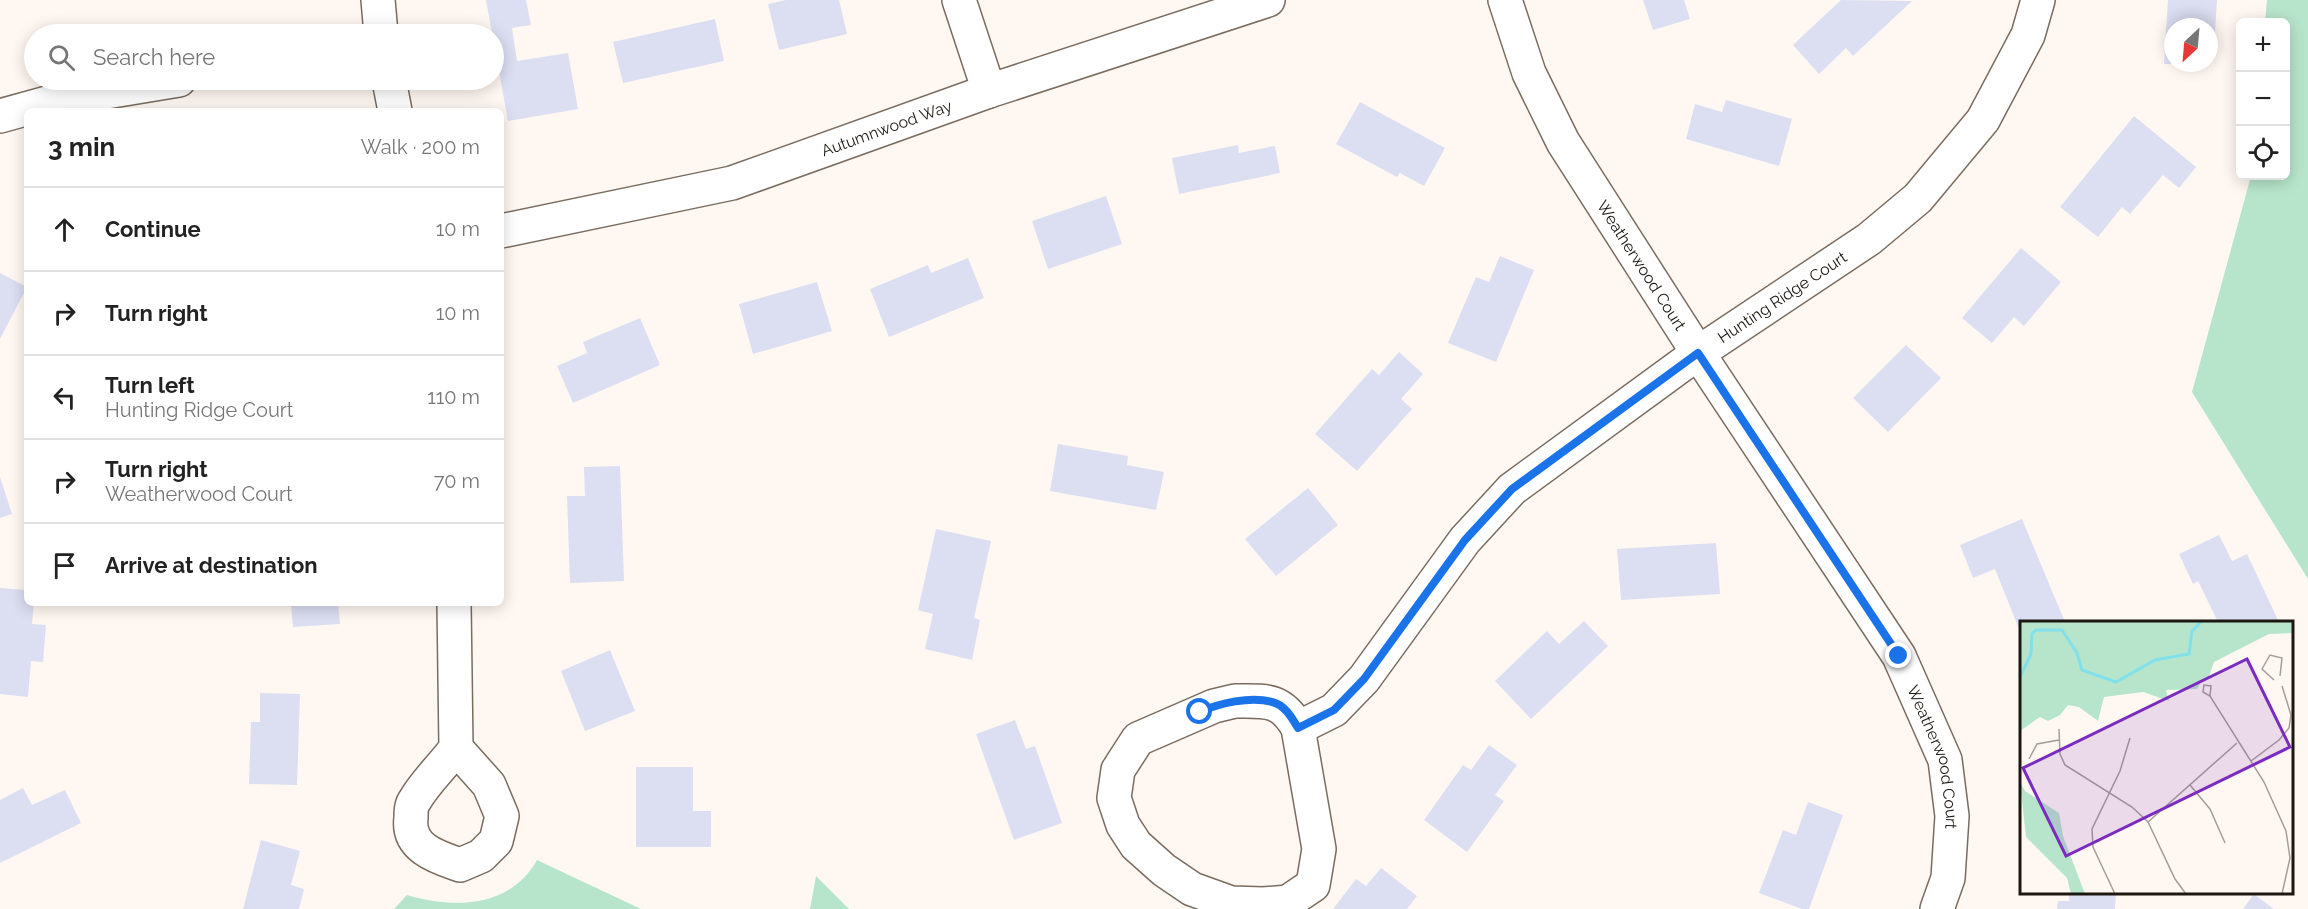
<!DOCTYPE html>
<meta charset="utf-8">
<style>
:root{--surface:#fff;--page:#f6f6f6;--text:#222;--muted:#767676;--line:#e0e0e0}
body{margin:0;font-family:Raleway,sans-serif;background:var(--page);color:var(--text)}
.controls{position:absolute;right:18px;top:18px;display:grid;overflow:hidden;border-radius:9px;box-shadow:0 3px 15px #0003}
.controls button{width:54px;height:54px;display:grid;place-items:center;padding:0;border:0;border-bottom:2px solid var(--line);background:var(--surface);color:var(--text);font:30px sans-serif}
.compass{position:absolute;left:2164px;top:18px;width:54px;height:54px;border-radius:50%;background:var(--surface);box-shadow:0 3px 15px #0003;rotate:206deg}
.stop{position:absolute;width:18px;height:18px;margin:-14px;border:4px solid #1a73e8;border-radius:50%;background:#fff}
.stop.end{background:#1a73e8;border-color:#fff;box-shadow:0 2px 6px #0008}
.list{margin:0;padding:0;list-style:none}
h2{display:flex;justify-content:space-between;align-items:center;height:78px;margin:0;padding:0 24px;font-size:26px}
h2 small{font-size:20px;font-weight:400;color:var(--muted)}
.list li{display:grid;grid-template-columns:39px 1fr auto;gap:18px;align-items:center;box-sizing:border-box;height:84px;padding:0 24px;border-top:2px solid var(--line)}
.list b{display:block;font-size:22px;white-space:nowrap}
.list p{margin:0;font-size:20px;white-space:nowrap;color:var(--muted)}
.list em{font-size:20px;font-style:normal;color:var(--muted)}
.icon{flex:none;width:33px;height:33px;fill:none;stroke:currentColor;stroke-width:2;stroke-linecap:round;stroke-linejoin:round}
.map{position:relative;flex:none;width:2308px;height:909px;overflow:hidden}
.search{position:absolute;background:var(--surface);box-shadow:0 3px 15px #0003;left:24px;top:24px;width:480px;height:66px;display:flex;align-items:center;gap:15px;box-sizing:border-box;padding:0 21px;border-radius:33px;color:var(--muted);font-size:22px}
.panel{position:absolute;background:var(--surface);box-shadow:0 3px 15px #0003;left:24px;top:108px;width:480px;height:498px;border-radius:9px}
.map>svg:first-child{display:block}
.green{fill:#b7e5cb}
.building{fill:#dcdff2}
.lines{fill:none;stroke-linecap:round;stroke-linejoin:round}
.street-casing{stroke:#7a6c5f;stroke-width:36}
.street{stroke:#fff;stroke-width:33}
.route{stroke:#1a73e8;stroke-width:8}
.labels{text-anchor:middle;dominant-baseline:central;stroke-width:5;stroke-linejoin:round;paint-order:stroke}
.street-label{font-size:16px;fill:#1d1712;stroke:#fff8f2}
.inset-river{fill:none;stroke:#82e0eb;stroke-width:3}
.inset-road{fill:none;stroke:#a59e98;stroke-width:1.5}
.view{fill:#7b2cbf;fill-opacity:0.15;stroke:#7b2cbf;stroke-width:3}
.inset-edge{fill:none;stroke:#1d1712;stroke-width:3}
</style>
<div class="map">
<svg width="2308" height="909" viewBox="0 0 2308 909">
<rect width="100%" height="100%" fill="#fff8f2"/>
<!-- green -->
<path class="green" d="M 2267,0 L 2308,0 L 2308,579 L 2192,392 L 2251,176 L 2286,176 L 2286,22 L 2265,22 Z
M 537,860 L 641,909 L 394,909 L 407,895 C 454,909 510,908 537,860 Z
M 816,876 L 849,909 L 810,909 Z"/>
<!-- building -->
<path class="building" d="M 486,0 L 526,0 L 531,25 L 512,28 L 517,61 L 568,53 L 578,109 L 508,121 Z
M 786,0 L 839,0 L 847,34 L 779,50 L 768,4 Z
M 1643,0 L 1684,0 L 1690,19 L 1653,30 Z
M 1841,0 L 1912,1 L 1853,56 L 1846,48 L 1819,74 L 1793,45 Z
M 2168,0 L 2217,0 L 2215,32 L 2209,32 L 2209,27 L 2173,27 L 2173,64 L 2164,64 Z
M 715,19 L 724,61 L 623,83 L 613,42 Z
M 1726,100 L 1792,119 L 1779,166 L 1686,139 L 1695,104 L 1722,112 Z
M 1360,102 L 1445,148 L 1424,186 L 1400,173 L 1397,177 L 1336,144 Z
M 2134,116 L 2196,167 L 2179,188 L 2163,175 L 2130,214 L 2122,207 L 2098,237 L 2060,207 Z
M 1238,145 L 1239,153 L 1275,146 L 1280,173 L 1179,194 L 1172,158 Z
M 1106,196 L 1122,244 L 1048,269 L 1032,221 Z
M 2021,248 L 2061,282 L 2024,326 L 2014,317 L 1992,343 L 1962,318 Z
M 1500,256 L 1534,270 L 1496,362 L 1448,343 L 1476,277 L 1489,282 Z
M 968,258 L 984,298 L 889,337 L 870,289 L 928,265 L 931,273 Z
M 0,273 L 27,287 L 0,339 Z
M 817,282 L 832,331 L 753,354 L 739,304 Z
M 640,318 L 660,365 L 573,403 L 557,366 L 587,353 L 583,342 Z
M 1906,345 L 1941,378 L 1888,432 L 1853,398 Z
M 1399,352 L 1423,374 L 1401,399 L 1412,409 L 1357,471 L 1315,434 L 1372,369 L 1379,375 Z
M 1058,444 L 1128,456 L 1127,465 L 1164,472 L 1156,510 L 1050,491 Z
M 620,466 L 624,581 L 570,583 L 567,496 L 585,496 L 584,467 Z
M 0,477 L 12,514 L 0,518 Z
M 1308,488 L 1338,525 L 1276,576 L 1245,539 Z
M 2022,519 L 2065,622 L 2022,622 L 2021,634 L 1995,569 L 1973,578 L 1960,545 Z
M 936,529 L 991,541 L 974,618 L 980,620 L 972,660 L 925,649 L 933,614 L 918,610 Z
M 2219,535 L 2232,561 L 2247,554 L 2279,622 L 2218,622 L 2198,581 L 2193,584 L 2179,554 Z
M 1716,543 L 1720,594 L 1621,600 L 1617,549 Z
M 0,588 L 27,590 L 27,603 L 34,603 L 32,624 L 46,625 L 43,662 L 31,661 L 28,697 L 0,694 Z
M 291,603 L 338,603 L 340,624 L 293,627 Z
M 1584,621 L 1608,646 L 1531,719 L 1495,681 L 1547,631 L 1559,644 Z
M 610,650 L 635,711 L 585,731 L 561,671 Z
M 260,693 L 300,694 L 297,785 L 249,784 L 251,722 L 260,722 Z
M 1015,720 L 1026,749 L 1035,746 L 1062,823 L 1014,840 L 976,734 Z
M 1489,745 L 1517,765 L 1495,795 L 1504,801 L 1467,852 L 1424,820 L 1463,765 L 1471,770 Z
M 636,767 L 693,767 L 693,811 L 711,811 L 711,847 L 636,847 Z
M 23,788 L 32,805 L 65,790 L 81,823 L 0,863 L 0,800 Z
M 1808,802 L 1843,815 L 1809,909 L 1802,909 L 1759,893 L 1783,830 L 1796,835 Z
M 261,840 L 300,851 L 291,885 L 304,889 L 299,909 L 243,909 Z
M 1381,868 L 1417,896 L 1407,909 L 1333,909 L 1356,879 L 1366,886 Z
M 2069,892 L 2116,892 L 2115,909 L 2057,909 L 2058,901 L 2069,901 Z
M 2254,894 L 2274,909 L 2243,909 Z"/>
<g class="lines">
<!-- street casing -->
<g class="street-casing">
<g id="street">
<path d="M 378,0 L 381,34"/>
<path d="M 959,0 L 989,91"/>
<path id="s1" d="M 1505,0 L 1529,73 L 1563,142 L 1698,353 L 1899,656 L 1945,760 L 1952,816 L 1948,878 L 1937,909"/>
<path d="M 389,80 L 395,111"/>
<path d="M 0,116 L 58,100 L 179,80"/>
<path id="s2" d="M 501,231 L 732,183 L 989,91 L 1268,0"/>
<path d="M 454,603 L 456,748 C 443,766 426,781 415,800 C 411,805 411,812 411,818 C 407,848 437,857 460,865 L 481,856 L 496,841 L 502,816 L 489,785 L 456,748"/>
<path d="M 1235,701 C 1266,701 1281,698 1298,728 L 1319,849 L 1313,885 L 1288,902 L 1263,904 L 1231,903 L 1192,889 L 1164,870 L 1136,845 L 1123,825 L 1114,798 L 1118,770 L 1138,739 L 1214,706 Z"/>
<path id="s3" d="M 1298,728 L 1334,710 L 1364,679 L 1465,540 L 1512,489 L 1698,353 L 1869,239 L 1918,198 L 1983,120 L 2028,35 L 2038,0"/>
</g>
</g>
<!-- street -->
<use href="#street" class="street"/>
</g>
<g class="lines">
<!-- route -->
<path class="route" d="M 1200,712 C 1219,703 1251,696 1272,702 C 1285,705 1292,718 1298,728 L 1334,710 L 1364,679 L 1465,540 L 1512,489 L 1698,353 L 1899,656"/>
</g>
<g class="labels">
<!-- street labels -->
<g class="street-label">
<text stroke="none"><textPath href="#s2" startOffset="400">Autumnwood Way</textPath></text>
<text stroke="none"><textPath href="#s1" startOffset="300">Weatherwood Court</textPath></text>
<text stroke="none"><textPath href="#s3" startOffset="656">Hunting Ridge Court</textPath></text>
<text stroke="none"><textPath href="#s1" startOffset="876">Weatherwood Court</textPath></text>
</g>
</g>
<!-- overview -->
<g transform="translate(2020 621)">
<rect width="273" height="273" fill="#fff8f2"/>
<path d="M 0,0 L 273,0 L 273,12 L 249,13 L 194,41 L 188,58 L 181,61 L 177,68 L 146,69 L 149,80 L 123,71 L 84,76 L 78,100 L 59,86 L 48,84 L 40,94 L 28,100 L 20,96 L 0,110 ZM 0,161 L 5,170 L 39,192 L 43,215 L 65,273 L 51,273 L 47,257 L 6,216 Z" fill="#b7e5cb"/>
<path class="inset-river" d="M 0,56 L 11,33 L 12,13 L 16,9 L 42,9 L 57,32 L 62,49 L 96,61 L 135,39 L 169,33 L 172,10 L 182,0"/>
<path class="inset-road" d="M 254,59 L 242,48 L 250,34 L 262,37 L 260,55M 190,75 L 191,65 L 184,64 L 183,71 L 190,75 L 244,161 L 266,210 L 270,237 L 262,273M 39,108 L 40,133 L 45,144 L 112,186 L 128,201 L 155,258 L 166,273M 9,138 L 17,123 L 39,119M 231,140 L 259,119 L 269,107 L 271,94 L 262,65M 170,164 L 190,188 L 205,222M 128,201 L 217,122M 95,273 L 73,226 L 72,208 L 100,150 L 110,117"/>
<path class="view" d="M 227,38 L 270,126 L 46,235 L 3,147 Z"/>
<rect width="273" height="273" class="inset-edge"/>
</g>
</svg>
<div class="controls">
<button>+</button>
<button>−</button>
<button><svg class="icon" aria-label="locate" viewBox="0 0 24 24"><circle cx="12" cy="12" r="6"/><path d="M12 2v4M12 18v4M2 12h4M18 12h4"/></svg></button>
</div>
<svg class="compass" viewBox="-18 -18 36 36"><path d="M0-13l5 13h-10z" fill="#e53935"/><path d="M0 13l5-13h-10z" fill="#767676"/></svg>
<div class="stop" style="left:1200px;top:712px"></div>
<div class="stop end" style="left:1899px;top:656px"></div>
<div class="search"><svg class="icon" aria-label="search" viewBox="0 0 24 24"><circle cx="10" cy="10" r="6"/><path d="M15 15l6 6"/></svg>Search here</div>
<section class="panel">
<h2>3 min<small>Walk · 200 m</small></h2>
<ul class="list">
<li><svg class="icon" aria-label="ahead" viewBox="0 0 24 24"><path d="M12 20V5M6 11l6-6 6 6"/></svg><div><b>Continue</b></div><em>10 m</em></li>
<li><svg class="icon" aria-label="right" viewBox="0 0 24 24"><path d="M7 20v-9h11M14 6l5 5-5 5"/></svg><div><b>Turn right</b></div><em>10 m</em></li>
<li><svg class="icon" aria-label="left" viewBox="0 0 24 24"><path d="M17 20v-9H6M10 6l-5 5 5 5"/></svg><div><b>Turn left</b><p>Hunting Ridge Court</p></div><em>110 m</em></li>
<li><svg class="icon" aria-label="right" viewBox="0 0 24 24"><path d="M7 20v-9h11M14 6l5 5-5 5"/></svg><div><b>Turn right</b><p>Weatherwood Court</p></div><em>70 m</em></li>
<li><svg class="icon" aria-label="arrive" viewBox="0 0 24 24"><path d="M6 21V4h12l-3 4 3 4H6"/></svg><div><b>Arrive at destination</b></div></li>
</ul>
</section>
</div>
